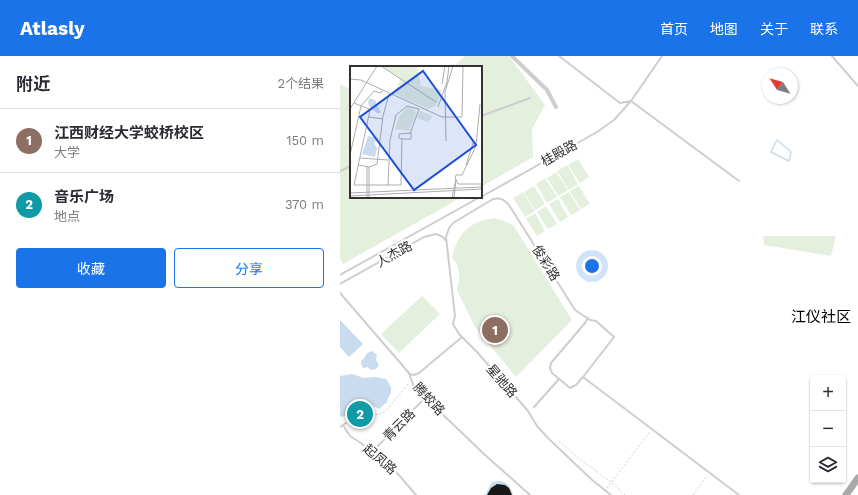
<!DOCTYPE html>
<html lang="zh">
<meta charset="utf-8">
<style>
:root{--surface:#fff;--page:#f2f2f3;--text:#2b2b33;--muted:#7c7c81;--line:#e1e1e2;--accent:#1a73e8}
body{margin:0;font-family:"Work Sans","Noto Sans SC",sans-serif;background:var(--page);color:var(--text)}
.controls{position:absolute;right:12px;bottom:12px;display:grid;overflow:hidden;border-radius:4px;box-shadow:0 1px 3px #0004}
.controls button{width:36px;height:36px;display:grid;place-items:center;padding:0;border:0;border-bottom:1px solid var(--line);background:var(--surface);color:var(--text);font:20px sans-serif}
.compass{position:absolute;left:422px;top:12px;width:36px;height:36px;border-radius:50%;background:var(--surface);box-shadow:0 1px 3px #0004;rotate:306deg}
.you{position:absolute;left:252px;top:210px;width:14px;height:14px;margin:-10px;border:3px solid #fff;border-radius:50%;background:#1a73e8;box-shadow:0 0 0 6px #1a73e833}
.badge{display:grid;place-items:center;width:26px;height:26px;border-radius:50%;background:var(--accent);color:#fff;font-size:13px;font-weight:700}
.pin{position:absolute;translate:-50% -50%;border:2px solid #fff;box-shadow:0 1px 4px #0006}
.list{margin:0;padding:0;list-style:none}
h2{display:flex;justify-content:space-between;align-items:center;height:52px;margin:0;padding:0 16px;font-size:17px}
h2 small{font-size:13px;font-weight:400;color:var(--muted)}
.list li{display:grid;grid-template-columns:26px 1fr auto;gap:12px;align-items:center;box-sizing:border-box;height:64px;padding:0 16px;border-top:1px solid var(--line)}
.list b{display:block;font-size:15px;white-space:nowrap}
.list p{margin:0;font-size:13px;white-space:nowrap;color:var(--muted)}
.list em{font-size:13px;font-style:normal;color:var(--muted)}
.actions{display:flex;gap:8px;padding:12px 16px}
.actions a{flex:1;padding:9px 0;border:1px solid var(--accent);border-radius:4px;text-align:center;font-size:14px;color:var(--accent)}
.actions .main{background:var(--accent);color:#fff}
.icon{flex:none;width:22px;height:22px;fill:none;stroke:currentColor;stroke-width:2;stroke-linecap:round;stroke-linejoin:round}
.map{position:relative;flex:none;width:518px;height:439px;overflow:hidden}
header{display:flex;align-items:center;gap:24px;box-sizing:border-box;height:56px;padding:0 20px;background:var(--accent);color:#fff}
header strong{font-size:19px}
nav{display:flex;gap:22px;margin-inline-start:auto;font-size:14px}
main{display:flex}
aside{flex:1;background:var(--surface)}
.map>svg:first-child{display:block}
.green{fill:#e4efde}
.water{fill:#c9dbef}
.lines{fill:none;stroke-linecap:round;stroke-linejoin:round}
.stream{stroke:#c9dbef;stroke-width:1.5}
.building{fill:#181818}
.path{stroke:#cecece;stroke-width:1;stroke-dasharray:2 2;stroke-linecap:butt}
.service{stroke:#cecece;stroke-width:2}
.minor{stroke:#cecece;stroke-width:4}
.primary{stroke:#a9a9a9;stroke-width:7}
.labels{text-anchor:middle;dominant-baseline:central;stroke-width:4;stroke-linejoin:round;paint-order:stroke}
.street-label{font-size:13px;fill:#313131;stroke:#fff}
.quarter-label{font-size:15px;fill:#000;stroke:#fff}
.inset-road{fill:none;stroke:#adadad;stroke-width:1}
.view{fill:#1d4ed8;fill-opacity:0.15;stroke:#1d4ed8;stroke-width:2}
.inset-edge{fill:none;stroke:#313131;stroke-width:2}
</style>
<header>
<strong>Atlasly</strong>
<nav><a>首页</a><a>地图</a><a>关于</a><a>联系</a></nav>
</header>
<main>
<aside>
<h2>附近<small>2个结果</small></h2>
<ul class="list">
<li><span class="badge" style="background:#8d6e63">1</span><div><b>江西财经大学蛟桥校区</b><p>大学</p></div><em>150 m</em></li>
<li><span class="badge" style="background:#0f9aa8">2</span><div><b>音乐广场</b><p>地点</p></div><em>370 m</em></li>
</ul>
<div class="actions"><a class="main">收藏</a><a>分享</a></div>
</aside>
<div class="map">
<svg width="518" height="439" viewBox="0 0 518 439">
<rect width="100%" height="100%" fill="#fff"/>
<!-- green -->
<path class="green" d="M 125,0 L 169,0 L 205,49 L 192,73 L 193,101 L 141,131 L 141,11 L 113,11 Z
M 0,28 L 11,34 L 11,141 L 122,141 L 3,208 L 0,202 Z
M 238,103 L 249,121 L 240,127 L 228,109 Z
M 227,109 L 238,128 L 229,134 L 217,115 Z
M 216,116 L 228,134 L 218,140 L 207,122 Z
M 205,122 L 217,141 L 207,147 L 196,128 Z
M 194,130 L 205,148 L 195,154 L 184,136 Z
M 239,130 L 250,148 L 241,153 L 230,135 Z
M 183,136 L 195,155 L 185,161 L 173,142 Z
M 229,136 L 240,154 L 231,159 L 220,141 Z
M 218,143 L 228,161 L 220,166 L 209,148 Z
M 206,150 L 217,168 L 208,173 L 197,156 Z
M 195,157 L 205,175 L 197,180 L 186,163 Z
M 154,162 L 165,165 L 174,170 L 232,264 L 176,321 L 135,271 L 117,234 C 120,223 121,211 112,202 C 117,178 130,165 154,162 Z
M 423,180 L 496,180 L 491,200 L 424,189 Z
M 82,240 L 100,258 L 59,297 L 41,278 Z"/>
<!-- water -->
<path class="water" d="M 0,264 L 23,288 L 9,301 L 0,291 Z
M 32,295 L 37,299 L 36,304 L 39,309 L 36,313 L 31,314 L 28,311 L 23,312 L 21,308 L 21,305 L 25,301 L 27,297 Z
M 12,318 L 24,322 L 35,321 L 46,323 L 51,331 L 51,337 L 48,342 L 47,346 L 39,353 L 33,350 L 29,352 C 21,346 12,348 10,359 L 0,361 L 0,320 Z
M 158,425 C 167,425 171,431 173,439 L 145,439 L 152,426 Z"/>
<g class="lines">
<!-- stream -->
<path class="stream" d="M 437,84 L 451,96 L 449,105 L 431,96 Z"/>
</g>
<!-- building -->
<path class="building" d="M 157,428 L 165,429 L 169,432 L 172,439 L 147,439 L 151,432 Z"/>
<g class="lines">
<!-- path -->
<path class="path" d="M 8,366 L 13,363 L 20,366 L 26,362 L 28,359 L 40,358 L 46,355 L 68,328
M 219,385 L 237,401 L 271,426 L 285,439
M 267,432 L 310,376
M 353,439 L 367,420"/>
<!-- service -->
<path class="service" d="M 219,0 L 280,47 L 291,45 L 399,125
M 492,0 L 518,30
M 141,60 L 190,42
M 0,115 L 11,110
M 141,141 L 257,76 L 274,64 L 291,45 L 322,0
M 0,219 L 140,141
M 0,228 L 84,181 L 96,178 L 103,181 L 106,185
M 0,237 L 69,317 L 74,331 L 144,398 L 190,439
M 248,262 L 245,267 L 211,307 L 210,312 L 212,317 L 230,332 L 236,329 L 243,321 L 399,439
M 69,318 L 74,319 L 79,317 L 122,281
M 243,321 L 274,281 L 256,265 L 250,264 L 235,254 L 169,149 C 164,144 161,141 153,143 L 113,167 L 109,172 L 106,181 L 115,260 L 113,268 L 119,278 L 137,296 L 188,355 L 197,370 L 208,382 L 251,423 L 271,439
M 194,351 L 219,323
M 3,369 L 10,380 L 21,387 L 58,418 L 76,439
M 0,371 L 6,367
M 32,396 L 85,342"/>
<!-- minor -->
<path class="minor" d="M 172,0 L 207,34 L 216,51"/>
<!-- primary -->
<path class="primary" d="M 506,439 L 518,422"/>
</g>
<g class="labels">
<!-- street labels -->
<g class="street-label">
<text transform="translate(219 97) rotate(-29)">桂殿路</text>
<text transform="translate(54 198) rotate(-29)">人杰路</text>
<text transform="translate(206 207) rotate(58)">俊彩路</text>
<text transform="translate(162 325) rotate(49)">星驰路</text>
<text transform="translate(89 343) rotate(47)">腾蛟路</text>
<text transform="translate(59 369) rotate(-45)">青云路</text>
<text transform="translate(40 403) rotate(40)">起凤路</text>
</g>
<!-- quarter labels -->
<g class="quarter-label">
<text x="481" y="261">江仪社区</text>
</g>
</g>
<!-- overview -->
<g transform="translate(10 10)">
<rect width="132" height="132" fill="#fff"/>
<path d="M 32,0 L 67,0 L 71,20 L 92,24 L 87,39 L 78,43 L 43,27 L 51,13 ZM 57,41 L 64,43 L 66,48 L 59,65 L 45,63 L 48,52 ZM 70,45 L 83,50 L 81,53 L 77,56 L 67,52 Z" fill="#e4efde"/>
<path d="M 19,32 L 25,34 L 31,47 L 27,47 L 22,43 L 18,38 ZM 18,70 L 29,72 L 24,77 L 27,82 L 25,91 L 12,88 Z" fill="#c9dbef"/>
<path class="inset-road" d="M 31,0 L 86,36M 0,13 L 11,14 L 92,51 L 112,51 L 113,0M 92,18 L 95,0M 4,37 L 21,44M 88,41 L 97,16 L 99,0M 0,43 L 27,0M 20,44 L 4,119 L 51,119 L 52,73 L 49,72 L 49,68 L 61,67M 19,51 L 33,53M 52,73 L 61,73 L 61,65 L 69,43 L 57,40M 96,75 L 95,26 L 103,0M 0,89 L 11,40 L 24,25 L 30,27 L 33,25M 10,92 L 38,94M 8,99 L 19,101 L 27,98 L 33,50 L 39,28M 116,99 L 124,74M 17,101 L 17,132M 105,113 L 106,109 L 112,109 L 126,80 L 130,38M 106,114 L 108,118 L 132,118M 38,119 L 40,74 L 46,49 L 57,40M 0,127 L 132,121M 0,130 L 132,123M 19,132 L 19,101M 102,132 L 106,113 L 104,132"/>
<path class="view" d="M 73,5 L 126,79 L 64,124 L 10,51 Z"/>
<rect width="132" height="132" class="inset-edge"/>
</g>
</svg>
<div class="controls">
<button>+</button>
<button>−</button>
<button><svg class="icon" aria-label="layers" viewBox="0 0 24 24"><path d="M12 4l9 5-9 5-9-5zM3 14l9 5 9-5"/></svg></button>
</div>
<svg class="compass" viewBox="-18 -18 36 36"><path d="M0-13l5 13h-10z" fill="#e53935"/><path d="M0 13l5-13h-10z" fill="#7c7c81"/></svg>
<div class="you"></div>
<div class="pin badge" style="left:155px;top:274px;background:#8d6e63">1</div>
<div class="pin badge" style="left:20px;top:358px;background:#0f9aa8">2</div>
</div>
</main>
